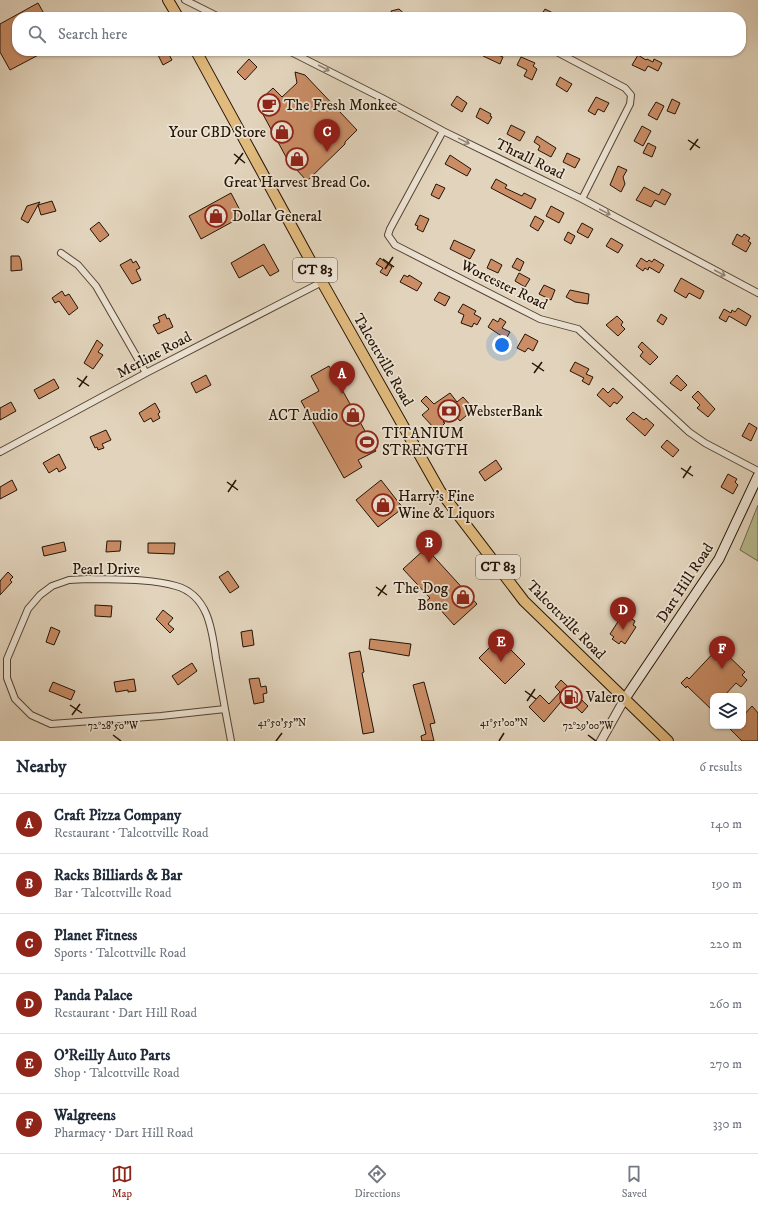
<!DOCTYPE html>
<meta charset="utf-8">
<style>
:root{--surface:#fff;--page:#f6f6f7;--text:#1f2937;--muted:#747a83;--line:#e0e1e3;--accent:#8f2418}
body{margin:0;font-family:"IM FELL DW Pica",serif;background:var(--page);color:var(--text)}
.controls{position:absolute;right:12px;bottom:12px;display:grid;overflow:hidden;border-radius:8px;box-shadow:0 1px 3px #0004}
.controls button{width:36px;height:36px;display:grid;place-items:center;padding:0;border:0;border-bottom:1px solid var(--line);background:var(--surface);color:var(--text);font:20px sans-serif}
.you{position:absolute;left:502px;top:345px;width:14px;height:14px;margin:-10px;border:3px solid #fff;border-radius:50%;background:#1a73e8;box-shadow:0 0 0 6px #1a73e833}
.badge{display:grid;place-items:center;width:26px;height:26px;border-radius:50%;background:var(--accent);color:#fff;font-size:13px;font-weight:700}
.pin{position:absolute;translate:-50% -33px;filter:drop-shadow(0 1px 2px #0008)}
.pin::after{content:'';position:absolute;top:21px;width:14px;height:12px;background:inherit;clip-path:polygon(0 0,100% 0,50% 100%)}
.list{margin:0;padding:0;list-style:none}
h2{display:flex;justify-content:space-between;align-items:center;height:52px;margin:0;padding:0 16px;font-size:17px}
h2 small{font-size:13px;font-weight:400;color:var(--muted)}
.list li{display:grid;grid-template-columns:26px 1fr auto;gap:12px;align-items:center;box-sizing:border-box;height:60px;padding:0 16px;border-top:1px solid var(--line)}
.list b{display:block;font-size:15px;white-space:nowrap}
.list p{margin:0;font-size:13px;white-space:nowrap;color:var(--muted)}
.list em{font-size:13px;font-style:normal;color:var(--muted)}
.icon{flex:none;width:22px;height:22px;fill:none;stroke:currentColor;stroke-width:2;stroke-linecap:round;stroke-linejoin:round}
.map{position:relative;flex:none;width:758px;height:741px;overflow:hidden}
.search{position:absolute;background:var(--surface);box-shadow:0 1px 3px #0004;left:12px;right:12px;top:12px;height:44px;display:flex;align-items:center;gap:10px;box-sizing:border-box;padding:0 14px;border-radius:16px;color:var(--muted);font-size:15px}
.sheet{height:412px;background:var(--surface)}
nav{display:flex;justify-content:space-around;align-items:center;box-sizing:border-box;height:56px;border-top:1px solid var(--line);background:var(--surface);font-size:11px;color:var(--muted)}
nav a{display:grid;justify-items:center;gap:2px}
nav .on{color:var(--accent)}
.map>svg:first-child{display:block}
.green{fill:#b7bc8e;stroke:#6e6849}
.building{fill:#ca8d66;stroke:#241304}
.lines{fill:none;stroke-linecap:round;stroke-linejoin:round}
.minor-casing{stroke:#544332;stroke-width:8}
.tertiary-casing{stroke:#544332;stroke-width:10}
.secondary-casing{stroke:#241304;stroke-width:11}
.primary-casing{stroke:#241304;stroke-width:12}
.minor{stroke:#ece3d3;stroke-width:6}
.tertiary{stroke:#ece3d3;stroke-width:8}
.secondary{stroke:#ece3d3;stroke-width:9}
.primary{stroke:#e1ba7e;stroke-width:10}
.oneway{stroke:#928576}
.ticks{fill:none;stroke:#241304;stroke-width:1.5}
.labels{text-anchor:middle;dominant-baseline:central;stroke-width:3.5;stroke-linejoin:round;paint-order:stroke}
.shield{fill:#ece3d3;stroke:#605142;stroke-width:1}
.shield-label{font-size:14px;font-weight:bold;fill:#241304}
.poi-label{font-size:15px;fill:#241304;stroke:#ece3d3;text-anchor:start}
.street-label{font-size:15px;fill:#241304;stroke:#ece3d3}
.ticks-label{font-size:10px;text-anchor:middle;fill:#241304;stroke:#ece3d3;stroke-width:3.5;stroke-linejoin:round;paint-order:stroke}
</style>
<div class="map">
<svg width="758" height="741" viewBox="0 0 758 741">
<rect width="100%" height="100%" fill="#e2d4bc"/>
<filter id="stains"><feTurbulence type="fractalNoise" baseFrequency=".005" numOctaves="4"/><feColorMatrix values="0 0 0 0 .2 0 0 0 0 .09 0 0 0 0 .02 0 0 0 .5 -.17"/></filter>
<radialGradient id="worn" r=".72"><stop offset=".6" stop-color="#630" stop-opacity="0"/><stop offset="1" stop-color="#630" stop-opacity=".3"/></radialGradient>
<!-- green -->
<path class="green" d="M 758,505 L 758,561 L 740,550 Z"/>
<!-- building -->
<path class="building" d="M 38,3 L 46,17 L 17,17 L 17,51 L 46,51 L 10,70 L 0,52 L 0,24 Z
M 399,9 L 408,17 L 393,17 L 391,11 Z
M 545,9 L 561,17 L 540,17 Z
M 156,51 L 167,51 L 172,60 L 163,65 Z
M 485,51 L 499,53 L 498,55 L 503,57 L 500,64 L 483,56 Z
M 638,55 L 646,60 L 647,59 L 653,62 L 654,59 L 662,63 L 658,71 L 648,66 L 645,71 L 632,65 Z
M 521,57 L 535,63 L 533,66 L 537,69 L 532,80 L 524,76 L 527,70 L 517,65 Z
M 249,59 L 257,67 L 245,80 L 237,72 Z
M 295,72 L 305,75 L 357,130 L 345,142 L 345,144 L 307,181 L 294,167 L 292,168 L 259,107 L 261,106 L 259,101 L 273,88 L 282,97 L 297,83 Z
M 560,77 L 572,84 L 567,92 L 556,85 Z
M 457,96 L 467,103 L 462,112 L 451,105 Z
M 596,97 L 609,103 L 604,112 L 598,109 L 595,115 L 588,111 Z
M 672,99 L 680,103 L 675,114 L 667,111 Z
M 656,102 L 664,106 L 657,120 L 648,115 Z
M 480,108 L 491,114 L 490,116 L 492,117 L 488,124 L 476,117 Z
M 511,125 L 525,132 L 520,141 L 507,134 Z
M 642,126 L 651,131 L 643,146 L 634,141 Z
M 537,136 L 556,148 L 551,157 L 538,150 L 540,146 L 534,142 Z
M 648,143 L 656,147 L 652,157 L 643,153 Z
M 567,153 L 580,159 L 575,168 L 563,162 Z
M 450,155 L 471,169 L 467,176 L 445,164 Z
M 618,166 L 627,170 L 623,177 L 625,184 L 621,192 L 610,185 Z
M 496,179 L 507,185 L 505,188 L 522,196 L 524,193 L 536,199 L 531,209 L 491,188 Z
M 436,184 L 445,188 L 439,199 L 431,195 Z
M 644,187 L 659,195 L 662,189 L 671,194 L 665,205 L 655,200 L 651,207 L 636,200 Z
M 231,193 L 243,216 L 201,239 L 189,216 Z
M 52,201 L 56,211 L 41,215 L 38,205 L 28,223 L 21,219 L 27,206 L 40,202 L 38,205 Z
M 551,206 L 564,213 L 559,223 L 546,216 Z
M 420,215 L 429,219 L 423,232 L 417,229 L 418,226 L 415,225 Z
M 535,216 L 544,221 L 538,231 L 530,226 Z
M 99,222 L 109,235 L 100,242 L 90,229 Z
M 582,223 L 593,229 L 588,238 L 577,232 Z
M 568,232 L 575,236 L 571,244 L 564,240 Z
M 737,234 L 742,237 L 744,234 L 750,238 L 748,241 L 751,243 L 746,252 L 732,244 Z
M 611,238 L 623,245 L 618,253 L 606,246 Z
M 454,240 L 475,250 L 470,259 L 450,249 Z
M 264,244 L 279,271 L 270,276 L 263,265 L 239,278 L 231,263 Z
M 11,256 L 19,256 L 21,260 L 22,270 L 11,271 Z
M 380,258 L 392,267 L 387,276 L 380,272 L 383,268 L 376,264 Z
M 517,258 L 524,262 L 520,271 L 512,267 Z
M 641,258 L 647,262 L 649,260 L 652,262 L 654,259 L 664,265 L 659,273 L 649,267 L 648,270 L 645,268 L 643,271 L 636,266 Z
M 131,259 L 133,263 L 136,261 L 140,268 L 136,270 L 141,280 L 132,284 L 120,265 Z
M 491,259 L 502,265 L 498,273 L 487,268 Z
M 519,273 L 530,279 L 525,287 L 515,281 Z
M 404,275 L 408,277 L 409,275 L 422,283 L 417,291 L 400,282 Z
M 681,278 L 704,291 L 700,299 L 689,293 L 686,298 L 674,291 Z
M 544,285 L 555,290 L 551,300 L 539,294 Z
M 570,290 L 589,294 L 588,304 L 575,302 L 566,297 Z
M 62,291 L 65,296 L 69,294 L 78,308 L 69,315 L 59,301 L 55,303 L 52,298 Z
M 439,292 L 450,297 L 445,306 L 434,300 Z
M 463,304 L 476,311 L 474,314 L 481,318 L 477,325 L 474,323 L 472,327 L 461,323 L 464,315 L 458,312 Z
M 738,308 L 751,316 L 746,326 L 729,316 L 726,322 L 719,318 L 724,309 L 731,313 L 732,310 L 735,312 Z
M 165,314 L 167,319 L 169,318 L 173,327 L 158,334 L 153,325 L 160,322 L 158,317 Z
M 661,314 L 667,318 L 663,325 L 657,321 Z
M 617,316 L 623,322 L 621,325 L 625,329 L 618,336 L 606,325 Z
M 500,318 L 506,322 L 502,328 L 510,332 L 506,339 L 488,327 L 493,319 L 498,322 Z
M 525,334 L 538,341 L 533,351 L 528,348 L 525,352 L 517,348 Z
M 97,340 L 103,345 L 98,352 L 103,355 L 93,369 L 84,363 Z
M 642,342 L 658,357 L 650,365 L 640,356 L 643,352 L 638,347 Z
M 575,362 L 589,369 L 586,374 L 593,377 L 589,385 L 582,381 L 584,378 L 570,371 Z
M 329,366 L 376,451 L 358,460 L 362,467 L 344,478 L 301,401 L 319,391 L 311,376 Z
M 206,375 L 211,385 L 196,393 L 191,383 Z
M 677,375 L 687,385 L 681,391 L 670,383 Z
M 54,379 L 59,388 L 39,399 L 34,390 Z
M 603,388 L 608,393 L 613,388 L 623,397 L 617,404 L 614,402 L 610,407 L 597,395 Z
M 698,391 L 715,409 L 708,417 L 697,408 L 700,405 L 692,397 Z
M 450,393 L 457,402 L 463,397 L 474,409 L 460,421 L 453,413 L 443,422 L 445,423 L 440,428 L 438,426 L 435,429 L 422,415 L 429,409 L 421,401 L 426,396 L 434,404 Z
M 11,402 L 16,411 L 0,420 L 0,408 Z
M 155,403 L 160,412 L 158,414 L 160,418 L 153,422 L 151,418 L 144,422 L 139,413 Z
M 633,412 L 644,420 L 646,418 L 654,425 L 645,436 L 626,419 Z
M 749,423 L 757,428 L 751,441 L 742,436 Z
M 106,430 L 111,440 L 102,444 L 104,448 L 98,450 L 97,447 L 95,448 L 90,437 Z
M 667,440 L 679,450 L 673,457 L 661,447 Z
M 59,454 L 66,468 L 59,472 L 57,468 L 49,473 L 43,463 Z
M 496,460 L 502,469 L 485,481 L 479,472 Z
M 728,474 L 737,479 L 735,482 L 738,485 L 733,494 L 721,487 Z
M 12,480 L 17,490 L 0,499 L 0,487 Z
M 381,480 L 403,508 L 378,527 L 356,500 Z
M 107,541 L 121,541 L 120,551 L 106,552 Z
M 64,542 L 66,551 L 44,556 L 42,547 Z
M 148,543 L 175,543 L 174,554 L 148,553 Z
M 426,548 L 477,604 L 454,625 L 437,606 L 432,611 L 424,603 L 430,598 L 403,569 Z
M 228,571 L 239,587 L 230,593 L 219,577 Z
M 8,572 L 13,577 L 10,580 L 12,582 L 0,595 L 0,581 Z
M 95,605 L 112,606 L 111,617 L 95,616 Z
M 163,610 L 173,618 L 168,624 L 174,629 L 170,633 L 156,619 Z
M 627,616 L 635,621 L 633,625 L 636,627 L 625,644 L 621,641 L 619,644 L 612,639 L 614,637 L 610,634 L 621,617 L 625,620 Z
M 51,627 L 60,631 L 54,645 L 46,642 Z
M 252,630 L 254,645 L 243,647 L 241,632 Z
M 499,638 L 525,664 L 505,684 L 479,658 Z
M 370,639 L 411,644 L 409,656 L 369,649 Z
M 719,647 L 745,672 L 742,675 L 747,680 L 741,687 L 736,683 L 724,696 L 713,696 L 713,711 L 687,686 L 686,688 L 681,683 L 687,677 L 689,679 Z
M 360,651 L 364,672 L 362,673 L 374,732 L 363,734 L 349,653 Z
M 192,663 L 197,671 L 178,685 L 172,676 Z
M 259,678 L 261,687 L 266,686 L 267,693 L 263,694 L 264,702 L 254,704 L 249,679 Z
M 134,679 L 136,691 L 128,692 L 128,690 L 116,692 L 114,682 Z
M 561,680 L 588,706 L 582,713 L 565,697 L 544,722 L 529,707 L 540,695 L 549,704 L 560,692 L 555,687 Z
M 53,682 L 75,691 L 71,700 L 49,691 Z
M 424,682 L 435,723 L 430,724 L 434,741 L 422,741 L 421,736 L 426,734 L 413,685 Z
M 752,706 L 758,713 L 758,741 L 742,741 L 730,729 L 733,726 L 743,726 L 743,716 Z"/>
<g class="lines">
<!-- minor casing -->
<g class="minor-casing">
<path id="minor" d="M 185,0 L 219,17
M 289,51 L 382,98 L 443,131 L 582,199 L 758,293
M 555,51 L 625,88 L 631,95 L 630,104 L 582,199
M 443,131 L 390,229 L 388,235 L 395,245 L 540,319 L 578,329 L 689,432 L 705,443 L 758,471
M 61,253 L 78,265 L 96,286 L 146,373
M 0,452 L 146,373 L 322,282
M 88,579 C 116,580 148,578 176,586 C 208,595 212,629 216,658 C 219,675 222,692 225,709 L 161,716 L 51,724 L 31,715 L 15,699 L 7,678 L 7,659 L 28,609 L 40,595 L 52,586 L 69,580 Z
M 225,709 L 231,741"/>
</g>
<!-- tertiary casing -->
<g class="tertiary-casing">
<path id="tertiary" d="M 601,741 L 624,700"/>
</g>
<!-- secondary casing -->
<g class="secondary-casing">
<path id="secondary" d="M 624,700 L 719,559 L 758,476"/>
</g>
<!-- primary casing -->
<g class="primary-casing">
<path id="primary" d="M 168,0 L 178,17
M 196,51 L 322,282 L 440,491 L 524,601 L 668,741"/>
</g>
<!-- minor -->
<use href="#minor" class="minor"/>
<!-- tertiary -->
<use href="#tertiary" class="tertiary"/>
<!-- secondary -->
<use href="#secondary" class="secondary"/>
<!-- primary -->
<use href="#primary" class="primary"/>
</g>
<!-- one-way arrows -->
<defs><path id="oneway-shaft" d="M-6 0H5M1.5-3L5.5 0L1.5 3" fill="none" stroke-width="1.6" stroke-linecap="round" stroke-linejoin="round"/></defs>
<g class="oneway">
<use href="#oneway-shaft" transform="translate(324 68) rotate(27)"/>
<use href="#oneway-shaft" transform="translate(464 141) rotate(26)"/>
<use href="#oneway-shaft" transform="translate(605 212) rotate(28)"/>
<use href="#oneway-shaft" transform="translate(720 273) rotate(28)"/>
</g>
<!-- ticks -->
<path class="ticks" d="M 688,140 L 700,148M 690,150 L 698,139M 234,154 L 245,163M 235,164 L 243,153M 383,259 L 394,267M 385,269 L 393,257M 532,363 L 544,371M 534,373 L 542,362M 77,378 L 89,386M 79,387 L 87,376M 681,468 L 693,476M 683,478 L 691,466M 227,482 L 238,490M 228,492 L 236,480M 376,587 L 387,595M 378,596 L 386,585M 525,691 L 536,699M 527,701 L 535,689M 70,705 L 82,713M 72,715 L 80,704M 113,735 L 121,741M 588,735 L 596,741M 276,741 L 282,733M 499,741 L 504,733"/>
<!-- icons -->
<defs>
<g id="cafe-ring" transform="scale(1.15)"><circle r="9.5" fill="#ece3d3" stroke="#8f2418" stroke-width="1.5"/><path d="M-5.5-4.5H6V0H3Q3 3.5 0 3.5H-2.5Q-5.5 3.5-5.5 0ZM3-3.2v2h1.7v-2ZM-6 4.5H4V6H-6Z" fill="#8f2418"/></g>
<g id="shop-ring" transform="scale(1.15)"><circle r="9.5" fill="#ece3d3" stroke="#8f2418" stroke-width="1.5"/><path d="M-5-2.5h2.3a2.7 3.5 0 0 1 5.4 0H5L5.5 6h-11ZM-1.5-2.5h3a1.5 2.3 0 0 0-3 0Z" fill="#8f2418"/></g>
<g id="bank-ring" transform="scale(1.15)"><circle r="9.5" fill="#ece3d3" stroke="#8f2418" stroke-width="1.5"/><path d="M-6-4H6V4H-6ZM0-2.3a2.3 2.3 0 1 0 0 4.6a2.3 2.3 0 1 0 0-4.6Z" fill="#8f2418"/></g>
<g id="stadium-ring" transform="scale(1.15)"><circle r="9.5" fill="#ece3d3" stroke="#8f2418" stroke-width="1.5"/><path d="M0-5a6.5 5 0 1 0 0 10a6.5 5 0 1 0 0-10ZM-3.5-1.8h7v3.6h-7Z" fill="#8f2418"/></g>
<g id="fuel-ring" transform="scale(1.15)"><circle r="9.5" fill="#ece3d3" stroke="#8f2418" stroke-width="1.5"/><path d="M-5.5-6h7V0h2V4h1.3V-2.5L3-4.5l.8-.8L6-3V5H2.5V1h-1V6h-7ZM-4.2-4.7v3.2H.2V-4.7Z" fill="#8f2418"/></g>
</defs>
<g fill-rule="evenodd">
<use href="#cafe-ring" x="269" y="105"/>
<use href="#shop-ring" x="282" y="132"/>
<use href="#shop-ring" x="297" y="159"/>
<use href="#shop-ring" x="216" y="216"/>
<use href="#bank-ring" x="449" y="411"/>
<use href="#shop-ring" x="353" y="415"/>
<use href="#stadium-ring" x="367" y="442"/>
<use href="#shop-ring" x="383" y="505"/>
<use href="#shop-ring" x="463" y="597"/>
<use href="#fuel-ring" x="571" y="697"/>
</g>
<g class="labels">
<!-- shield labels -->
<g class="shield">
<rect x="293" y="258" width="44" height="24" rx="3"/>
<rect x="476" y="555" width="44" height="24" rx="3"/>
</g>
<g class="shield-label">
<text x="315" y="270">CT 83</text>
<text x="498" y="567">CT 83</text>
</g>
<!-- poi labels -->
<g class="poi-label">
<text x="284" y="105">The Fresh Monkee</text>
<text x="266" y="132" text-anchor="end">Your CBD Store</text>
<text x="297" y="182" text-anchor="middle">Great Harvest Bread Co.</text>
<text x="232" y="216">Dollar General</text>
<text x="464" y="411">WebsterBank</text>
<text x="338" y="415" text-anchor="end">ACT Audio</text>
<text x="382" y="433">TITANIUM<tspan x="382" dy="17">STRENGTH</tspan></text>
<text x="398" y="496">Harry's Fine<tspan x="398" dy="17">Wine &amp; Liquors</tspan></text>
<text x="448" y="588" text-anchor="end">The Dog<tspan x="448" dy="17">Bone</tspan></text>
<text x="586" y="697">Valero</text>
</g>
<!-- street labels -->
<g class="street-label">
<text transform="translate(530 159) rotate(26)">Thrall Road</text>
<text transform="translate(504 285) rotate(26)">Worcester Road</text>
<text transform="translate(154 355) rotate(-28)">Merline Road</text>
<text transform="translate(383 360) rotate(60)">Talcottville Road</text>
<text x="106" y="569">Pearl Drive</text>
<text transform="translate(685 583) rotate(-57)">Dart Hill Road</text>
<text transform="translate(566 620) rotate(45)">Talcottville Road</text>
</g>
</g>
<g class="ticks-label">
<text x="282" y="726">41°50'55"N</text>
<text x="504" y="726">41°51'00"N</text>
<text x="113" y="729">72°28'50"W</text>
<text x="588" y="729">72°29'00"W</text>
</g>
<rect width="100%" height="100%" filter="url(#stains)"/>
<rect width="100%" height="100%" fill="url(#worn)"/>
</svg>
<div class="controls">
<button><svg class="icon" aria-label="layers" viewBox="0 0 24 24"><path d="M12 4l9 5-9 5-9-5zM3 14l9 5 9-5"/></svg></button>
</div>
<div class="you"></div>
<div class="pin badge" style="left:342px;top:394px">A</div>
<div class="pin badge" style="left:429px;top:563px">B</div>
<div class="pin badge" style="left:327px;top:152px">C</div>
<div class="pin badge" style="left:623px;top:630px">D</div>
<div class="pin badge" style="left:501px;top:662px">E</div>
<div class="pin badge" style="left:722px;top:669px">F</div>
<div class="search"><svg class="icon" aria-label="search" viewBox="0 0 24 24"><circle cx="10" cy="10" r="6"/><path d="M15 15l6 6"/></svg>Search here</div>
</div>
<section class="sheet">
<h2>Nearby<small>6 results</small></h2>
<ul class="list">
<li><span class="badge">A</span><div><b>Craft Pizza Company</b><p>Restaurant · Talcottville Road</p></div><em>140 m</em></li>
<li><span class="badge">B</span><div><b>Racks Billiards &amp; Bar</b><p>Bar · Talcottville Road</p></div><em>190 m</em></li>
<li><span class="badge">C</span><div><b>Planet Fitness</b><p>Sports · Talcottville Road</p></div><em>220 m</em></li>
<li><span class="badge">D</span><div><b>Panda Palace</b><p>Restaurant · Dart Hill Road</p></div><em>260 m</em></li>
<li><span class="badge">E</span><div><b>O'Reilly Auto Parts</b><p>Shop · Talcottville Road</p></div><em>270 m</em></li>
<li><span class="badge">F</span><div><b>Walgreens</b><p>Pharmacy · Dart Hill Road</p></div><em>330 m</em></li>
</ul>
</section>
<nav>
<a class="on"><svg class="icon" aria-label="map" viewBox="0 0 24 24"><path d="M3 6l6-2 6 2 6-2v14l-6 2-6-2-6 2zM9 4v14M15 6v14"/></svg>Map</a>
<a><svg class="icon" aria-label="directions" viewBox="0 0 24 24"><path d="M12 3l9 9-9 9-9-9zM9 14v-3h6M13 9l2 2-2 2"/></svg>Directions</a>
<a><svg class="icon" aria-label="saved" viewBox="0 0 24 24"><path d="M7 4h10v16l-5-4-5 4z"/></svg>Saved</a>
</nav>
